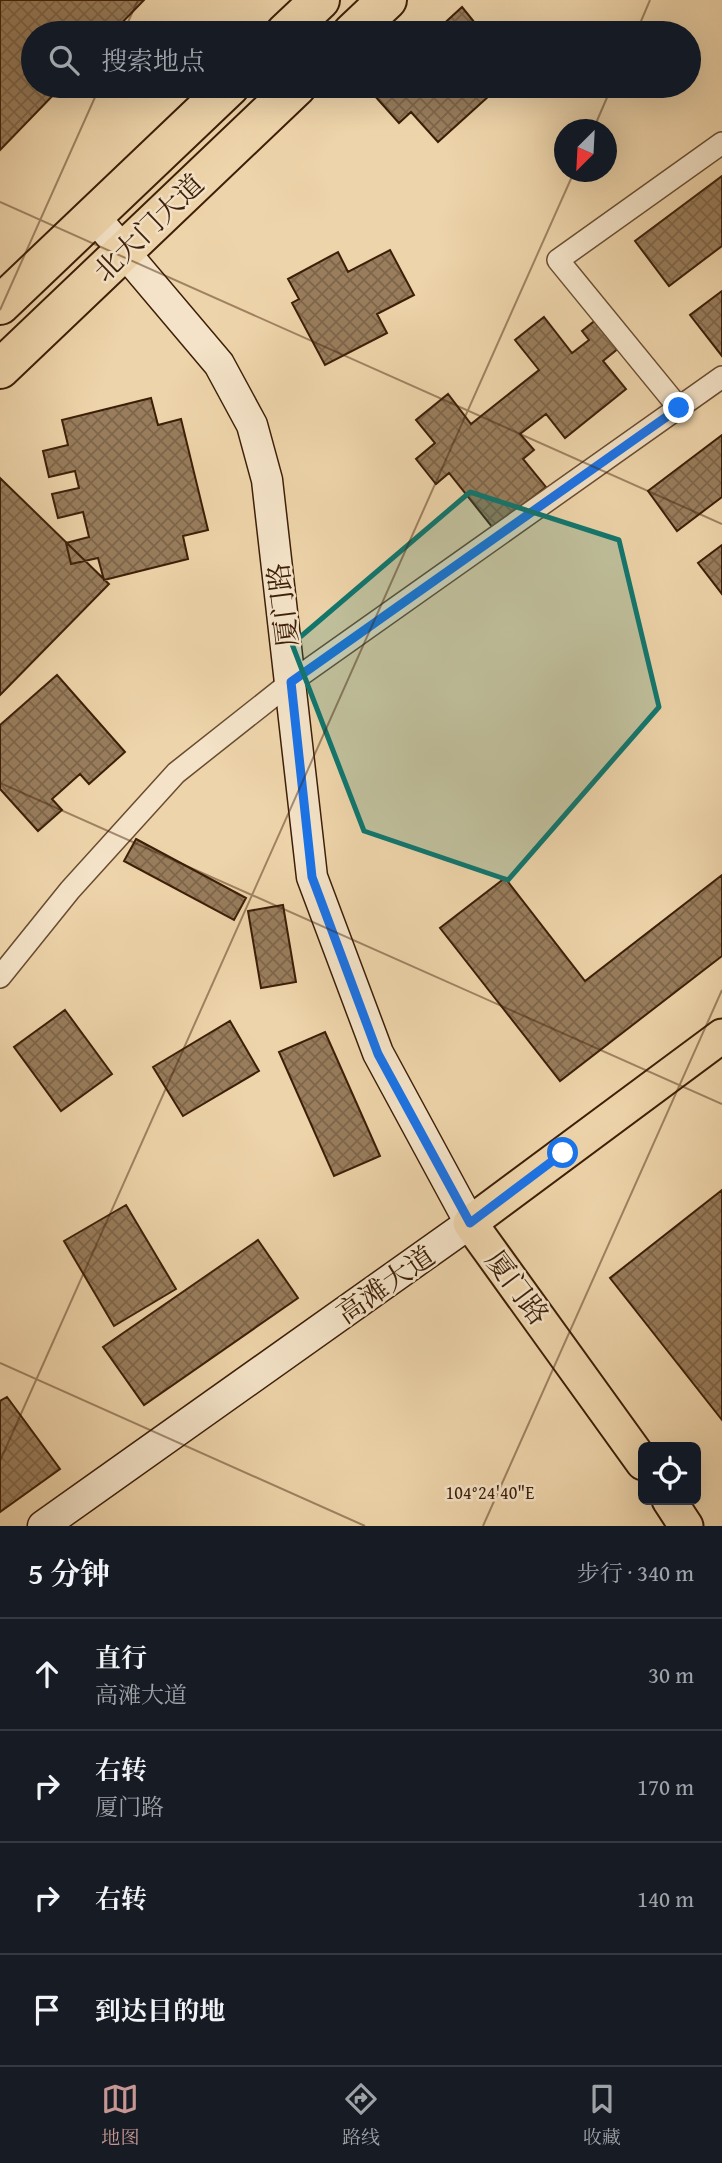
<!DOCTYPE html>
<html lang="zh">
<meta charset="utf-8">
<style>
:root{--surface:#171b24;--page:#20242c;--text:#f1f3f6;--muted:#9ea1a6;--line:#363941;--accent:#c59692}
body{margin:0;font-family:"Gentium Book Plus","Noto Serif SC",serif;background:var(--page);color:var(--text)}
.controls{position:absolute;right:21px;bottom:21px;display:grid;overflow:hidden;border-radius:10px;box-shadow:0 7px 28px #0002}
.controls button{width:63px;height:63px;display:grid;place-items:center;padding:0;border:0;border-bottom:2px solid var(--line);background:var(--surface);color:var(--text);font:35px sans-serif}
.compass{position:absolute;left:554px;top:119px;width:63px;height:63px;border-radius:50%;background:var(--surface);box-shadow:0 7px 28px #0002;rotate:204deg}
.stop{position:absolute;width:21px;height:21px;margin:-16px;border:5px solid #1a73e8;border-radius:50%;background:#fff}
.stop.end{background:#1a73e8;border-color:#fff;box-shadow:0 2px 7px #0008}
.list{margin:0;padding:0;list-style:none}
h2{display:flex;justify-content:space-between;align-items:center;height:91px;margin:0;padding:0 28px;font-size:30px}
h2 small{font-size:23px;font-weight:400;color:var(--muted)}
.list li{display:grid;grid-template-columns:46px 1fr auto;gap:21px;align-items:center;box-sizing:border-box;height:112px;padding:0 28px;border-top:2px solid var(--line)}
.list b{display:block;font-size:26px;white-space:nowrap}
.list p{margin:0;font-size:23px;white-space:nowrap;color:var(--muted)}
.list em{font-size:23px;font-style:normal;color:var(--muted)}
.icon{flex:none;width:38px;height:38px;fill:none;stroke:currentColor;stroke-width:2;stroke-linecap:round;stroke-linejoin:round}
.map{position:relative;flex:none;width:722px;height:1526px;overflow:hidden}
.search{position:absolute;background:var(--surface);box-shadow:0 7px 28px #0002;left:21px;right:21px;top:21px;height:77px;display:flex;align-items:center;gap:18px;box-sizing:border-box;padding:0 24px;border-radius:38px;color:var(--muted);font-size:26px}
.sheet{height:539px;background:var(--surface)}
nav{display:flex;justify-content:space-around;align-items:center;box-sizing:border-box;height:98px;border-top:2px solid var(--line);background:var(--surface);font-size:19px;color:var(--muted)}
nav a{display:grid;justify-items:center;gap:4px}
nav .on{color:var(--accent)}
.map>svg:first-child{display:block}
.building{fill:url(#building-cross-hatch);stroke:#3d1f08;stroke-width:2}
.lines{fill:none;stroke-linecap:round;stroke-linejoin:round}
.street-casing{stroke:#694c30;stroke-width:24}
.secondary-casing{stroke:#3d1f08;stroke-width:33}
.primary-casing{stroke:#3d1f08;stroke-width:37}
.highway-casing{stroke:#3d1f08;stroke-width:42}
.street{stroke:#f4e3c8;stroke-width:21}
.secondary{stroke:#f4e3c8;stroke-width:30}
.primary{stroke:#eed4aa;stroke-width:33}
.highway{stroke:#eed4aa;stroke-width:38}
.route{stroke:#1a73e8;stroke-width:9}
.marked{fill:#0f766e;fill-opacity:0.2;stroke:#0f766e;stroke-width:5;stroke-linejoin:round}
.ticks{fill:none;stroke:#3d1f08;stroke-width:2;stroke-opacity:0.45}
.labels{text-anchor:middle;dominant-baseline:central;stroke-width:5;stroke-linejoin:round;paint-order:stroke}
.street-label{font-size:28px;fill:#3d1f08;stroke:#f4e3c8}
.ticks-label{font-size:18px;text-anchor:middle;fill:#3d1f08;stroke:#f4e3c8;stroke-width:5;stroke-linejoin:round;paint-order:stroke}
</style>
<div class="map">
<svg width="722" height="1526" viewBox="0 0 722 1526">
<defs>
<pattern id="building-cross-hatch" width="8" height="8" patternUnits="userSpaceOnUse" patternTransform="scale(1.75)"><rect width="8" height="8" fill="#997d5c"/><path d="M0 0l8 8M0 8l8-8" fill="none" stroke="#7e664a"/></pattern>
</defs>
<rect width="100%" height="100%" fill="#eed4aa"/>
<filter id="stains"><feTurbulence type="fractalNoise" baseFrequency=".00286" numOctaves="4"/><feColorMatrix values="0 0 0 0 .2 0 0 0 0 .09 0 0 0 0 .02 0 0 0 .5 -.17"/></filter>
<radialGradient id="worn" r=".72"><stop offset=".6" stop-color="#630" stop-opacity="0"/><stop offset="1" stop-color="#630" stop-opacity=".3"/></radialGradient>
<!-- building -->
<path class="building" d="M 0,0 L 144,0 L 112,33 L 33,33 L 33,86 L 62,86 L 0,150 Z
M 462,7 L 483,33 L 419,33 L 430,23 L 437,30 Z
M 384,86 L 500,86 L 438,142 L 411,112 L 399,123 L 374,95 Z
M 722,176 L 722,246 L 669,286 L 635,241 Z
M 390,250 L 414,295 L 377,314 L 387,333 L 325,365 L 292,303 L 299,299 L 288,279 L 338,252 L 348,272 Z
M 722,291 L 722,356 L 690,315 Z
M 544,317 L 572,353 L 589,340 L 582,331 L 597,319 L 620,347 L 603,361 L 626,389 L 565,438 L 546,414 L 520,434 L 534,450 L 523,459 L 546,487 L 493,528 L 449,473 L 436,484 L 416,459 L 435,443 L 416,420 L 448,394 L 471,424 L 539,370 L 515,340 Z
M 151,398 L 158,425 L 181,419 L 208,530 L 183,536 L 188,559 L 104,580 L 98,558 L 71,564 L 66,543 L 89,537 L 83,512 L 58,518 L 52,494 L 79,488 L 75,471 L 49,477 L 43,451 L 68,445 L 62,420 Z
M 722,435 L 722,497 L 677,531 L 648,491 Z
M 0,478 L 109,584 L 0,695 Z
M 722,545 L 722,594 L 698,563 Z
M 57,675 L 125,752 L 89,784 L 80,774 L 52,799 L 62,810 L 38,831 L 0,789 L 0,725 Z
M 136,839 L 246,898 L 234,920 L 124,861 Z
M 722,875 L 722,956 L 560,1081 L 440,928 L 505,878 L 585,981 Z
M 283,905 L 296,982 L 261,988 L 248,911 Z
M 65,1010 L 112,1074 L 61,1111 L 14,1047 Z
M 230,1021 L 259,1071 L 183,1116 L 153,1067 Z
M 325,1032 L 380,1156 L 334,1176 L 279,1052 Z
M 722,1190 L 722,1420 L 610,1278 Z
M 126,1205 L 176,1289 L 114,1326 L 64,1241 Z
M 258,1240 L 298,1298 L 144,1405 L 103,1347 Z
M 7,1397 L 60,1469 L 0,1512 L 0,1401 Z"/>
<g class="lines">
<!-- street casing -->
<g class="street-casing">
<path id="street" d="M 679,408 L 558,260 L 722,143
M 0,977 L 70,890 L 176,773 L 291,682 L 722,377"/>
</g>
<!-- secondary casing -->
<g class="secondary-casing">
<path id="secondary" d="M 43,1526 L 470,1223 L 378,1053 L 312,877 L 267,480 L 252,425 L 219,364 L 93,215"/>
</g>
<!-- primary casing -->
<g class="primary-casing">
<path id="primary" d="M 643,1463 L 470,1223 L 722,1036
M 669,1500 L 686,1526"/>
</g>
<!-- highway casing -->
<g class="highway-casing">
<path id="highway" d="M 285,33 L 320,0
M 352,33 L 387,0
M 0,305 L 230,86
M 0,369 L 297,86"/>
</g>
<!-- street -->
<use href="#street" class="street"/>
<!-- secondary -->
<use href="#secondary" class="secondary"/>
<!-- primary -->
<use href="#primary" class="primary"/>
<!-- highway -->
<use href="#highway" class="highway"/>
</g>
<g class="lines">
<!-- route -->
<path class="route" d="M 563,1153 L 470,1223 L 378,1054 L 312,877 L 291,682 L 679,408"/>
</g>
<!-- marked area -->
<path class="marked" d="M 470,492 L 619,540 L 659,707 L 508,880 L 364,831 L 292,644 Z"/>
<!-- ticks -->
<path class="ticks" d="M 123,33 L 138,0M 636,33 L 650,0M 593,130 L 612,86M 0,202 L 722,524M 0,310 L 100,86M 0,783 L 722,1104M 0,1363 L 365,1526M 0,1461 L 574,172M 483,1526 L 722,990"/>
<g class="labels">
<!-- street labels -->
<g class="street-label">
<text transform="translate(148 227) rotate(-44)">北大门大道</text>
<text transform="translate(282 605) rotate(-97)">厦门路</text>
<text transform="translate(385 1284) rotate(-35)">高滩大道</text>
<text transform="translate(518 1287) rotate(53)">厦门路</text>
</g>
</g>
<g class="ticks-label">
<text x="490" y="1499">104°24'40"E</text>
</g>
<rect width="100%" height="100%" filter="url(#stains)"/>
<rect width="100%" height="100%" fill="url(#worn)"/>
</svg>
<div class="controls">
<button><svg class="icon" aria-label="locate" viewBox="0 0 24 24"><circle cx="12" cy="12" r="6"/><path d="M12 2v4M12 18v4M2 12h4M18 12h4"/></svg></button>
</div>
<svg class="compass" viewBox="-18 -18 36 36"><path d="M0-13l5 13h-10z" fill="#e53935"/><path d="M0 13l5-13h-10z" fill="#9ea1a6"/></svg>
<div class="stop" style="left:563px;top:1153px"></div>
<div class="stop end" style="left:679px;top:408px"></div>
<div class="search"><svg class="icon" aria-label="search" viewBox="0 0 24 24"><circle cx="10" cy="10" r="6"/><path d="M15 15l6 6"/></svg>搜索地点</div>
</div>
<section class="sheet">
<h2>5 分钟<small>步行 · 340 m</small></h2>
<ul class="list">
<li><svg class="icon" aria-label="ahead" viewBox="0 0 24 24"><path d="M12 20V5M6 11l6-6 6 6"/></svg><div><b>直行</b><p>高滩大道</p></div><em>30 m</em></li>
<li><svg class="icon" aria-label="right" viewBox="0 0 24 24"><path d="M7 20v-9h11M14 6l5 5-5 5"/></svg><div><b>右转</b><p>厦门路</p></div><em>170 m</em></li>
<li><svg class="icon" aria-label="right" viewBox="0 0 24 24"><path d="M7 20v-9h11M14 6l5 5-5 5"/></svg><div><b>右转</b></div><em>140 m</em></li>
<li><svg class="icon" aria-label="arrive" viewBox="0 0 24 24"><path d="M6 21V4h12l-3 4 3 4H6"/></svg><div><b>到达目的地</b></div></li>
</ul>
</section>
<nav>
<a class="on"><svg class="icon" aria-label="map" viewBox="0 0 24 24"><path d="M3 6l6-2 6 2 6-2v14l-6 2-6-2-6 2zM9 4v14M15 6v14"/></svg>地图</a>
<a><svg class="icon" aria-label="directions" viewBox="0 0 24 24"><path d="M12 3l9 9-9 9-9-9zM9 14v-3h6M13 9l2 2-2 2"/></svg>路线</a>
<a><svg class="icon" aria-label="saved" viewBox="0 0 24 24"><path d="M7 4h10v16l-5-4-5 4z"/></svg>收藏</a>
</nav>
